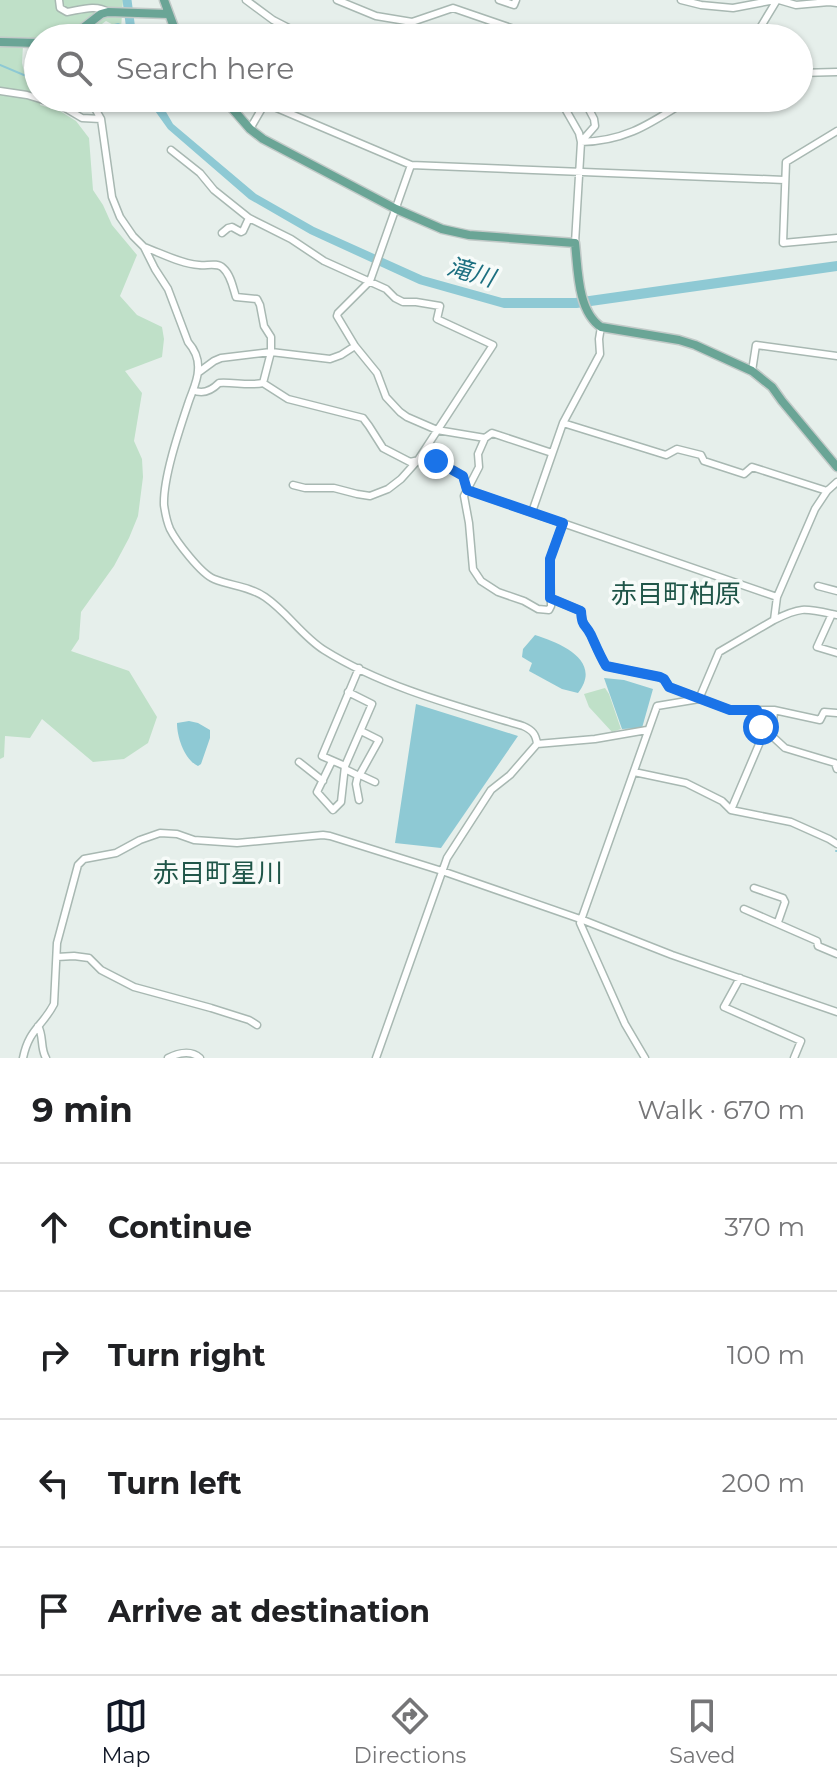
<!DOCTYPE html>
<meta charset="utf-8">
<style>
:root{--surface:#fff;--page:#f6f6f6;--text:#202124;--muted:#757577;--line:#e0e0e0;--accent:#111827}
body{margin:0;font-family:Montserrat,"Noto Sans JP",sans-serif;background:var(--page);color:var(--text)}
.stop{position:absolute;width:24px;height:24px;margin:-18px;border:6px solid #1a73e8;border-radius:50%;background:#fff}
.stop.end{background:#1a73e8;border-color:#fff;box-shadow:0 2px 8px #0008}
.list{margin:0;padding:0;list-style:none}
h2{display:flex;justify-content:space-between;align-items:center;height:104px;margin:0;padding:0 32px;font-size:34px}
h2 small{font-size:26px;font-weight:400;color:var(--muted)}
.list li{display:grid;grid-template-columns:52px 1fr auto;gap:24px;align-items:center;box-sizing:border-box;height:128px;padding:0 32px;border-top:2px solid var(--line)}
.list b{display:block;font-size:30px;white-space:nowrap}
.list em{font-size:26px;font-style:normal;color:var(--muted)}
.icon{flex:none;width:44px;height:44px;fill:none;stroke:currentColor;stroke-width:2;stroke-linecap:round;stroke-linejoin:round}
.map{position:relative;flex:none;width:837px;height:1058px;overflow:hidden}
.search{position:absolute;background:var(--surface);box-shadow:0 2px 6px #0004;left:24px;right:24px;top:24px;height:88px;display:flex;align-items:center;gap:20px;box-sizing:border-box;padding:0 28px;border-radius:44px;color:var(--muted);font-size:30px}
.sheet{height:616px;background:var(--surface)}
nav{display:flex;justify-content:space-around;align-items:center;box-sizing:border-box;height:112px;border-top:2px solid var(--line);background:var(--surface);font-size:22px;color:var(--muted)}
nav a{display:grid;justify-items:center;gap:4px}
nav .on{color:var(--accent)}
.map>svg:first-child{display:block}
.green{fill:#bfe0c8}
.water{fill:#8ec9d4}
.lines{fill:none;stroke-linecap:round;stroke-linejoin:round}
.stream{stroke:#8ec9d4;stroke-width:2}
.river{stroke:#8ec9d4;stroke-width:9}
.minor-casing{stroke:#a8b8b2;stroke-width:9}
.major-casing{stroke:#c2cac8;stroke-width:11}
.minor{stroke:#fff;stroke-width:6}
.major{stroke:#6aa596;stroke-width:8}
.route{stroke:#1a73e8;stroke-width:10}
.labels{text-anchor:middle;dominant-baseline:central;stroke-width:7;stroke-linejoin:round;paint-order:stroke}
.water-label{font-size:24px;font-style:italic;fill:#1c6f80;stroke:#f7fbf9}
.quarter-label{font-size:26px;fill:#1f5548;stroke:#f7fbf9}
</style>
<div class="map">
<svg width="837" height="1058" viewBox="0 0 837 1058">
<rect width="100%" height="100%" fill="#e6efeb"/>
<!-- green -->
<path class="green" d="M 0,0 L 123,0 L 121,29 L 106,21 L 83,38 L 38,38 L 38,45 L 23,45 L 22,63 L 25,76 L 38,77 L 38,98 L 41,98 L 40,105 L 60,111 L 76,121 L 89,138 L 93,190 L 103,205 L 112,225 L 137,255 L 120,296 L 137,315 L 162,327 L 164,339 L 162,357 L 125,371 L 142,393 L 134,441 L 142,459 L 143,477 L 138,516 L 129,538 L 114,566 L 81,612 L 79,639 L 71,651 L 129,671 L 157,717 L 148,743 L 124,759 L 93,762 L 42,719 L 30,738 L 5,736 L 4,757 L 0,759 Z
M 605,688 L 609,694 L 621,729 L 612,732 L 589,707 L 584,694 Z"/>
<!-- water -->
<path class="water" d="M 149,98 L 158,98 L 173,124 L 256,194 L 314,227 L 423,276 L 502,298 L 575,298 L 837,261 L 837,271 L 577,308 L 504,308 L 419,284 L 310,234 L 249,199 L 168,129 L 153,108 Z
M 535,635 C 561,643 603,661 578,693 L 562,689 L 529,671 L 532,663 L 522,657 L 523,649 Z
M 604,678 L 624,680 L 653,689 L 642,728 L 622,729 Z
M 416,704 L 518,736 L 441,848 L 395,843 Z
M 189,721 L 198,723 L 210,730 L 210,738 L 201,764 L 198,766 C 185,760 177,738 177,723 Z"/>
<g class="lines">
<!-- stream -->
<path class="stream" d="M 84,38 L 96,30 L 118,24 L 130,30
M 0,65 L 38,81
M 836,851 L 837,851"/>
<!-- river -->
<path class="river" d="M 127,0 L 132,38"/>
<!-- minor casing -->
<g class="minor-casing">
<path id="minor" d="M 59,0 L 60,8 L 67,12 C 80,10 96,4 108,12
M 246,0 L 273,20 L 308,38
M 337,0 L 376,16 L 412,22 L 453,8 L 514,29 L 532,38
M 499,0 L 514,5 L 516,0
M 681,0 L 701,5 L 733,8 L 775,0
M 779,0 L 796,5 L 829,2 L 837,3
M 412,22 L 414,38
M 573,38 L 574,38
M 754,38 L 777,0
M 799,73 L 837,72
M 0,91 L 27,95 L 60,105 L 82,118 L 101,119
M 89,98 L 101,119 L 112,197 L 120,217 L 133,236 L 144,247 L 155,269 L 168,289 L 188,342 C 195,350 199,359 198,370 C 198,381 191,394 188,404 C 179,431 163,478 164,505 C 165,512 167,522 170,529 C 176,541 201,574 214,579 C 231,586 249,586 265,597 C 287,612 302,636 324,650 C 383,687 456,706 523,726 C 532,730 536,734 537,744
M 559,98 L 579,133 L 581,142 L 575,243
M 250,129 L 265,103 L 411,165 L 784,180
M 837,131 L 786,162 L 783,243 L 837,238
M 581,142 C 628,141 652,122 691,98
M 581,142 L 595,126 L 594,119 L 583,98
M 171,150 L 200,173 L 214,190 L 249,218 L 291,239 L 324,261 L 386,289 L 395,298 L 403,302 L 416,302 L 440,306 L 437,319 L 493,345 L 418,460 L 401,479 L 388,489 L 370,496 L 357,494 L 334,488 L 305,488 L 293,485
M 411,165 L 370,281 L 338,313 L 337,316 L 355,346 L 377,373 L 386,397 L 400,412 L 407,417 L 437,430 L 485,438 L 492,433 L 552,453
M 222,233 L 228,228 L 232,227 L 241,232 L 243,231 L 249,218
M 144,247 C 161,253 181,264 199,265 C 207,266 217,262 223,268 C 231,275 233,288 236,297 L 257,299 L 260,305 L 264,326 L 271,337 L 271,352 L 263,383
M 752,371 L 756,345 L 837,356
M 199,372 L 214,361 L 221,358 L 271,352 L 330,359 L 341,355 L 355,346
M 193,390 C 203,395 212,390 219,383 C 233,382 250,386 263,383 L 288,399 L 363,418 L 369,426 L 383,448 L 410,462 C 431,456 446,465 463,476 L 467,490
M 563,423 L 666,455 L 677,449 L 701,455 L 704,461 L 744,474 L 752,467 L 827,491
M 485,438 L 478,454 L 479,467 L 464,496 L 469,523 L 473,569 L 481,581 L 498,592 L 524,601 L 538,609 L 549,610 L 551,606 L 550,559 L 563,523
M 467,490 L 777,597
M 532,512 L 563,423 L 600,354 L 599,339 L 601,327
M 818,586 L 837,591
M 550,598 L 581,611 C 583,628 585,623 591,635 C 596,646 600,656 606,666 L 660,677 L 664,679 L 669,687 L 730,710 L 774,710 L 820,720 L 824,712 L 837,713
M 837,615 L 832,614 L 817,647 L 837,653
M 774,620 C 800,607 804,608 832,614
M 774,710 L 772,736 L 785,748 L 835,763 L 837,769
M 332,761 L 317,792 L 333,810 L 341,802 L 345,766 L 372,704 L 348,692
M 299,762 L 323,781
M 345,766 L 322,756 L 359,668
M 345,769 L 359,776 L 379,740 L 361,731
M 634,772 L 686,783 L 722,801 L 731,810 L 791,822 L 829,839 L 837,844
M 358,775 L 356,784 L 359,800
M 360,775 L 375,782
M 731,810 L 760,742 L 761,727 L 757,710
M 754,888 L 783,898 L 785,902 L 778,922
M 744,909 L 817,941 L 818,946 L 837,954
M 57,957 L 74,956 L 89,958 L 101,970 L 134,987 L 211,1008 L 249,1020 L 257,1025
M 740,978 L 724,1007 L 801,1041 L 794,1058
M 38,1026 C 44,1036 40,1048 46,1058
M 23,1058 C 29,1029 42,1027 54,1004 L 57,943 L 78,865 L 84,859 L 116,853 L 140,840 L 160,833 L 177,834 L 194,840 L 237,843 L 323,835 L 330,836 L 442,871 L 583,920 L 672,955 L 837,1012
M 168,1058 C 178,1053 191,1050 200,1058
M 376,1058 L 447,858 L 491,790 L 510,775 L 537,744 L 595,739 L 647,730
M 645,1058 L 625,1024 L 580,923 L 657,706 L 699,699 L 719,652 L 774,620 L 777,597 L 815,509 L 827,491 L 837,482"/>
</g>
<!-- major casing -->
<g class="major-casing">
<path id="major" d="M 164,0 L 178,38
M 70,38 L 101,14 L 108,12 L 168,14
M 0,42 L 38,43
M 223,98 L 250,129 L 263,139 L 396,209 L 442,229 L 469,235 L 575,243 C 578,268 577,311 601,327 L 679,340 L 695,345 L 752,371 L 772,387 L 782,401 L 837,467"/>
</g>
<!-- minor -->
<use href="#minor" class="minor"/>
<!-- major -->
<use href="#major" class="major"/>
</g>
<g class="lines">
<!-- route -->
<path class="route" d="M 436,461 L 463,476 L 467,490 L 563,523 L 550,559 L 550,598 L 581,611 C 582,628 585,623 591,635 C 596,646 600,656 606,666 L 660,677 L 664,679 L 669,687 L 730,710 L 757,710 L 761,727"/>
</g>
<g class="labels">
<!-- water labels -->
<g class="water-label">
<text transform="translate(471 272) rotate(16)">滝川</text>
</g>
<!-- quarter labels -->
<g class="quarter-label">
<text x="676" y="594">赤目町柏原</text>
<text x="218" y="873">赤目町星川</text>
</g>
</g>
</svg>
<div class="stop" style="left:761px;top:727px"></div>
<div class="stop end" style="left:436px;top:461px"></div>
<div class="search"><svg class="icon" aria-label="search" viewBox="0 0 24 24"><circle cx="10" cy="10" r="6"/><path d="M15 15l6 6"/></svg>Search here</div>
</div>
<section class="sheet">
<h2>9 min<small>Walk · 670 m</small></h2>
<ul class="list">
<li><svg class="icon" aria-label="ahead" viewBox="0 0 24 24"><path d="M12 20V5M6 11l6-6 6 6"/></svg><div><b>Continue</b></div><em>370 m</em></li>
<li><svg class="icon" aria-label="right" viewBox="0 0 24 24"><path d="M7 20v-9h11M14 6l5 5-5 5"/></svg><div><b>Turn right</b></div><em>100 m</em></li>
<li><svg class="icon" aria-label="left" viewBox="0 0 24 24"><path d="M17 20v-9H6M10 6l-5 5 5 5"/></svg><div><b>Turn left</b></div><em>200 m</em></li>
<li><svg class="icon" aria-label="arrive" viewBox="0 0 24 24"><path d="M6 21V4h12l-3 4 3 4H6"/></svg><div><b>Arrive at destination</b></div></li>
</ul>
</section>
<nav>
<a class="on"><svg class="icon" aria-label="map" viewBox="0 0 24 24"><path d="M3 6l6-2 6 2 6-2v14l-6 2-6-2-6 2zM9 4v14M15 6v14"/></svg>Map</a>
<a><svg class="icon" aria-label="directions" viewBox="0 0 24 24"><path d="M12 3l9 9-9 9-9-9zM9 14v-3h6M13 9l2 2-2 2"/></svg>Directions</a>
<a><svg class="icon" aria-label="saved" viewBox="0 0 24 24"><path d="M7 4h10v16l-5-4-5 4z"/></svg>Saved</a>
</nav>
